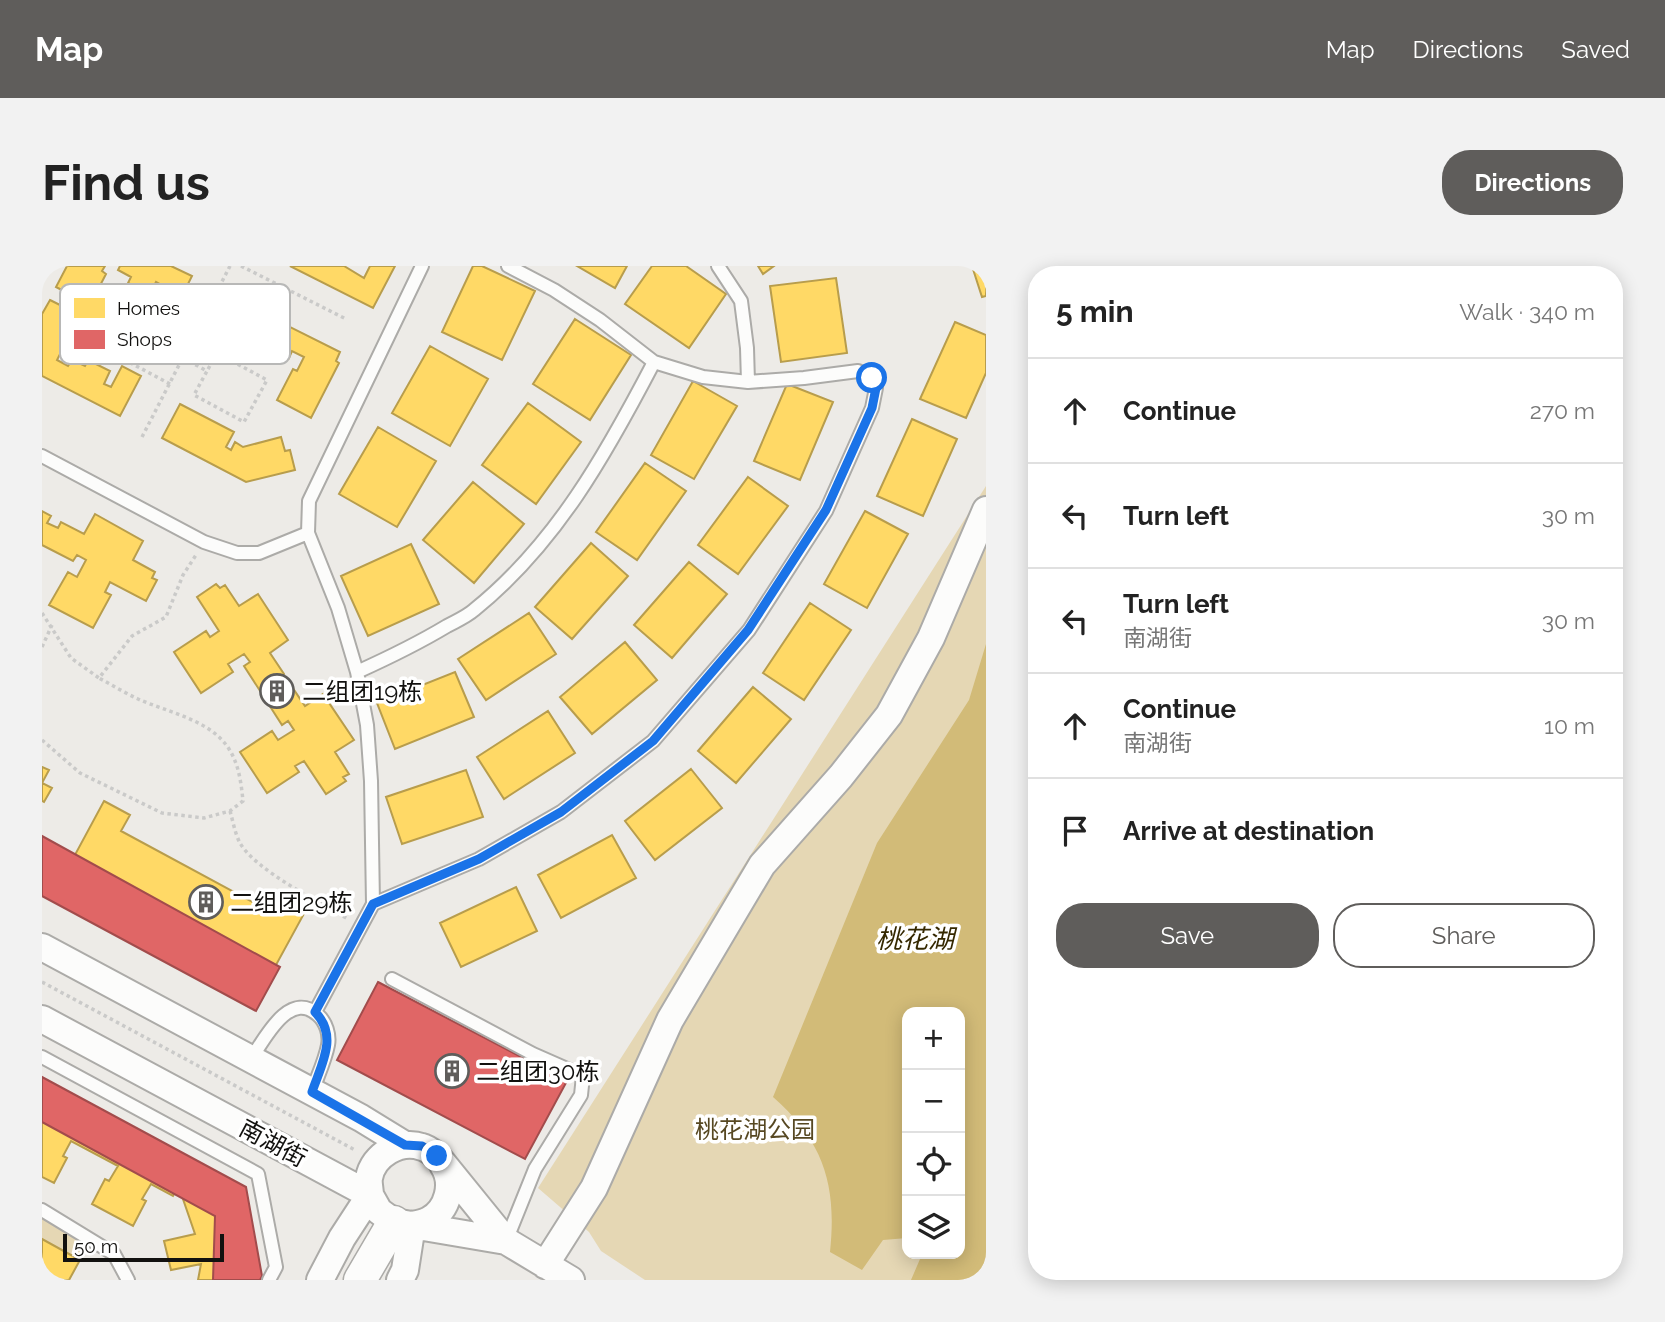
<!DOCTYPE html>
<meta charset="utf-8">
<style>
:root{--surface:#fff;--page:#f2f2f2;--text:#222;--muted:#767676;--line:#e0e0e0;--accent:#5f5d5b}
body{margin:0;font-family:Raleway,"Noto Sans SC",sans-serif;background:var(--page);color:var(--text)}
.controls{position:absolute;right:21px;bottom:21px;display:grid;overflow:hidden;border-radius:14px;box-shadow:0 4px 18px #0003}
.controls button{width:63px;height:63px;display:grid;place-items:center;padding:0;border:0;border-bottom:2px solid var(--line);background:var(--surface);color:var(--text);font:35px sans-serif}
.scale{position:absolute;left:21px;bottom:18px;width:161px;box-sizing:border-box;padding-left:7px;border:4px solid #12110f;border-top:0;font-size:19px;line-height:24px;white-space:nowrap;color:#12110f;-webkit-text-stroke:5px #fff;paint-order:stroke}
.stop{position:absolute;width:21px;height:21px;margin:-16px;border:5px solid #1a73e8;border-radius:50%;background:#fff}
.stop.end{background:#1a73e8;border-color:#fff;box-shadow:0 2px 7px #0008}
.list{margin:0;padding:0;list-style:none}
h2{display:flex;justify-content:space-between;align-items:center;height:91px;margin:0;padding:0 28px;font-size:30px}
h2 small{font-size:23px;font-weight:400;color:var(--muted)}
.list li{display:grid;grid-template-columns:46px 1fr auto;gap:21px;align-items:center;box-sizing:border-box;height:105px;padding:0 28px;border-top:2px solid var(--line)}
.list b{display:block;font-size:26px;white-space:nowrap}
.list p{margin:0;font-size:23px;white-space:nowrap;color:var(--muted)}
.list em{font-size:23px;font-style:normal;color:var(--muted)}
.actions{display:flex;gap:14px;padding:21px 28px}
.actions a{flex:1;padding:16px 0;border:2px solid var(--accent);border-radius:28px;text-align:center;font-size:24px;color:var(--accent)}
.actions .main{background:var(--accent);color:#fff}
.icon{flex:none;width:38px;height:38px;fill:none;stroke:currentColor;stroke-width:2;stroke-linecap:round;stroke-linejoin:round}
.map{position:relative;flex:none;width:944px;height:1014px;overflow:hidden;border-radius:28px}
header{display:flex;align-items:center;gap:42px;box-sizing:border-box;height:98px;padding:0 35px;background:var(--accent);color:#fff}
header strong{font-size:33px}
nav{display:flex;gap:38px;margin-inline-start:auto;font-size:24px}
.intro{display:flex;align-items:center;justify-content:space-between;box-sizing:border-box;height:168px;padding:0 42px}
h1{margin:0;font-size:49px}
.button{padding:18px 32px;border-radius:28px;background:var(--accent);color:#fff;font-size:24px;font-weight:700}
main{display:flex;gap:42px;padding:0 42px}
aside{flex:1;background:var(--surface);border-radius:28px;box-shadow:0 4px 18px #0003}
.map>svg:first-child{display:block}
.green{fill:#e5d7b4;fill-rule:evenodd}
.water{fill:#d2bb78}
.homes{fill:#ffd966;stroke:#b89d4c;stroke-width:2}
.shops{fill:#e06666;stroke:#a24c4c;stroke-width:2}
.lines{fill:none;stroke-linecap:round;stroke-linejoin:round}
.service-casing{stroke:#acaba8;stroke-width:16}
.minor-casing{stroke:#acaba8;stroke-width:30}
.tertiary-casing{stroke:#acaba8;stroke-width:35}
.path{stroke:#cacac9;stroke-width:3.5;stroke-dasharray:3.5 3.5;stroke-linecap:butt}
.service{stroke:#fcfcfb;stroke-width:12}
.minor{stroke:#fcfcfb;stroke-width:26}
.tertiary{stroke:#fcfcfb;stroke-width:32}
.route{stroke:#1a73e8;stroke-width:9}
.labels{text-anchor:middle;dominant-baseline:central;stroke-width:7;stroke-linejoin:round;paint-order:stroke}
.poi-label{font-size:24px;fill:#12110f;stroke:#fff;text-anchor:start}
.park-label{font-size:24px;fill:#574822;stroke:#fff}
.street-label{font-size:24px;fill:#12110f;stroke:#fff}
.water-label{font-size:26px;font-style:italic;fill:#352800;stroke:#fff}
.key{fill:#fff;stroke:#b8b8b7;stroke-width:2}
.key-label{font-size:19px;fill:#12110f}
</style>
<header>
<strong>Map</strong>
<nav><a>Map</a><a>Directions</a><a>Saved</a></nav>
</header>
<div class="intro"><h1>Find us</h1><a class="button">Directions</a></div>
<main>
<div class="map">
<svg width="944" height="1014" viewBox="0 0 944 1014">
<rect width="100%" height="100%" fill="#edebe7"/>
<!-- green -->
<path class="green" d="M 944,220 L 944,1014 L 603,1014 L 559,985 L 547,966 L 496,922 ZM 865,746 L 918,746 L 918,988 L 865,988 Z
M 0,952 L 45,979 L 38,994 L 0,973 Z"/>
<!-- water -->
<path class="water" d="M 944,378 L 944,1014 L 869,1014 L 878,993 L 875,988 L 918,988 L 918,746 L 865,746 L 865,972 L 841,974 L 820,1004 L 788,986 C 795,919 782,876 731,831 L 835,577 L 927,434 Z"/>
<!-- homes -->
<path class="homes" d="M 25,0 L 63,0 L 60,5 L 64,8 L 48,39 L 14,21 Z
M 78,0 L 129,0 L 150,10 L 130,50 L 111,40 L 121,20 L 114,16 L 108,28 L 86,17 L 89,11 L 76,4 Z
M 248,0 L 302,0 L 322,12 L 328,0 L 353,0 L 331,42 Z
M 431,0 L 440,0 L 493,25 L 460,94 L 400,66 Z
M 535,0 L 585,0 L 573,22 Z
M 610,0 L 644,0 L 684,28 L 647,82 L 583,38 Z
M 716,0 L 732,0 L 721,8 Z
M 930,0 L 944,0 L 944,30 L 940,31 Z
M 794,12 L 805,87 L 739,96 L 728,20 Z
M 8,34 L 42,51 L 26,82 L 22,80 L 15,94 L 26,100 L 30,94 L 43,100 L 46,94 L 68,105 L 62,118 L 69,121 L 80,100 L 99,110 L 78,150 L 0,110 L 0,48 Z
M 198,36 L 298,86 L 294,95 L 297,97 L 269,152 L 235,134 L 251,103 L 255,105 L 262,91 L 250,85 L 247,92 L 234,85 L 230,91 L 208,80 L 214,68 L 207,64 L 197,85 L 178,75 Z
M 533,53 L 589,89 L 548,154 L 491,118 Z
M 913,56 L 944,69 L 944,107 L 924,152 L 878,133 Z
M 388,80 L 446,113 L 408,180 L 350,147 Z
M 651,115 L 695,140 L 652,213 L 609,189 Z
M 745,118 L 791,136 L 758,214 L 712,195 Z
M 486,137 L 539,176 L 494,238 L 440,199 Z
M 138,138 L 192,166 L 184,181 L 189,184 L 193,176 L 201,181 L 239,171 L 243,185 L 248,184 L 253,204 L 204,216 L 120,172 Z
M 870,153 L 915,173 L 881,250 L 835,230 Z
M 336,161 L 394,195 L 355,261 L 297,228 Z
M 603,197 L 644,225 L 595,294 L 554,266 Z
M 706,211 L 746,240 L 696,308 L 656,279 Z
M 431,216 L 482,258 L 432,317 L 381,274 Z
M 0,245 L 9,250 L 5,257 L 16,262 L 19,256 L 42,268 L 53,248 L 101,275 L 91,294 L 113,306 L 110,312 L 115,314 L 104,335 L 68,316 L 63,326 L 69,329 L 51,362 L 7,339 L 26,306 L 35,311 L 44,294 L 35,289 L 31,295 L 0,279 Z
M 823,245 L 866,268 L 825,342 L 782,318 Z
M 549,277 L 586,310 L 530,373 L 493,341 Z
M 369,278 L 397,338 L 326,370 L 299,310 Z
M 647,296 L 685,328 L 630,392 L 592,359 Z
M 174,318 L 178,322 L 183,319 L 197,340 L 216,328 L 246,374 L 228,387 L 242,408 L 236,412 L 242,422 L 248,418 L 263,440 L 281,428 L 312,474 L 293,486 L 307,508 L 301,511 L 304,515 L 284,528 L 262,495 L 253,500 L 257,506 L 225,527 L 198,486 L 230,465 L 236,474 L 252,464 L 246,455 L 240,459 L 202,400 L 208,396 L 202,388 L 186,398 L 191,406 L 159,427 L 132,386 L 164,365 L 168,371 L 177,365 L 155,331 Z
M 768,337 L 809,364 L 762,434 L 721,407 Z
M 487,347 L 514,388 L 444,434 L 416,393 Z
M 583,376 L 615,414 L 550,468 L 518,431 Z
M 413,406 L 432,451 L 353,483 L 335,437 Z
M 711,421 L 749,453 L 694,517 L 656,485 Z
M 506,445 L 533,487 L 462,533 L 435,491 Z
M 0,501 L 7,504 L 0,517 Z
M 649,503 L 680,542 L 613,594 L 583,555 Z
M 424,504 L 441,551 L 360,578 L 344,531 Z
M 0,517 L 10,522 L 2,536 L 0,535 Z
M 62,535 L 88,549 L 79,565 L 227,645 L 236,629 L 264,644 L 216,732 L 172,708 L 189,675 L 79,616 L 61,649 L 14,624 Z
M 570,569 L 594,612 L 519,652 L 496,609 Z
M 474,621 L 495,665 L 419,701 L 398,657 Z
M 0,821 L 8,829 L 15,822 L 28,835 L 20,843 L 22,844 L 19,849 L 30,856 L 38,841 L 48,847 L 45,853 L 83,874 L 87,868 L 100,875 L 92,889 L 106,897 L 114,882 L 128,890 L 124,896 L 144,907 L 131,930 L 109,918 L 100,933 L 104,935 L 91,960 L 50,938 L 63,913 L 67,915 L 76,900 L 29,875 L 21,890 L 25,892 L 12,917 L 0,911 Z
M 155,928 L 158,937 L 172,932 L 175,940 L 181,938 L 188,958 L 208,954 L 214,987 L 188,993 L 189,999 L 195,1000 L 194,1014 L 156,1014 L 159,998 L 129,1004 L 122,975 L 153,968 L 141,933 Z
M 0,973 L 38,994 L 27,1014 L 0,1014 Z"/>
<!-- shops -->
<path class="shops" d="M 0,570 L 238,701 L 214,745 L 0,630 Z
M 336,716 L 525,815 L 483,893 L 295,794 Z
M 0,811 L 204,921 L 220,1010 L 218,1014 L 171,1014 L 173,950 L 0,856 Z"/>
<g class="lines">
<!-- service casing -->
<g class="service-casing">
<path id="service" d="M 676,0 L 699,35 L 705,82 L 706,116
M 0,190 L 162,276 L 195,287 L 217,287 L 266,267 L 296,342 L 315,406 L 325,459 L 329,515 L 331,638 L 273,746
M 266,267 L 267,235 L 380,0
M 315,406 C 346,392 375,378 405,360 C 414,355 424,351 432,344 C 514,278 564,188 612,96
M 331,638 L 437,593 L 519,546 L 611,475 L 707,364 L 784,245 L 830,142 L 834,122 L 830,112 L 816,105 L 762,112 L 706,116 L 661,111 L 612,96 L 558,54 L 512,24 L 466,0
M 350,713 L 491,788 L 541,810 L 539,829 L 493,903 L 464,975
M 0,791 L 216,908 L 234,1001 L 227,1014
M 209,793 C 222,774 247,723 276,749 C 284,756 288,769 286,779 C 283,795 275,811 270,826
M 0,944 L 72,988 L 86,1014"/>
</g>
<!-- minor casing -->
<g class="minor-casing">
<path id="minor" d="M 0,681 L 319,852 L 363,879
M 0,753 L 328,929 L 337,945 L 352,956 L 464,975
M 328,929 C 328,924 326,917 327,912 C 331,889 358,873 380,881 C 385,882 391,887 395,890 L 464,975 L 529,1014
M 370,959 C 375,958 382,957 387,954 C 406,944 413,917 401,899
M 503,999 L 552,922 L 628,754 L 720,599 L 799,510 L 847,449 L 889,372 L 944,244
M 278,1014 L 300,972 L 328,929
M 358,1014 L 363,1004 L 370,959"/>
</g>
<!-- tertiary casing -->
<g class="tertiary-casing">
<path id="tertiary" d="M 318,1014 L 352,956"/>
</g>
<!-- path -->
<path class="path" d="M 199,0 L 304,53
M 141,92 L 165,105 L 152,129 L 202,156 L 225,114 L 175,87 L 165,105
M 128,118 L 55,79 L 81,30 L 153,69
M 100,171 L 188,0
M 0,347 L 29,392 L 57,412 L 90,370 L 124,351 L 141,309 L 154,289
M 0,381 L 10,359
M 0,474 L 38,507 L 120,547 L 162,552 L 188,545 L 201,535 C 199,516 197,499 187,483 C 169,454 125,446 96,433 C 83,427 70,419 57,412
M 188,545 C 191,555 193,568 198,577 C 213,604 279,637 306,653
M 0,716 L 313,884"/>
<!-- service -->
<use href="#service" class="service"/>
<!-- minor -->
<use href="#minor" class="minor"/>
<!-- tertiary -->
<use href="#tertiary" class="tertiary"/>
</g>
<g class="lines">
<!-- route -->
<path class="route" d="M 395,890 L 380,880 L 363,879 L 270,826 C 279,799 297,770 273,746 L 331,638 L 437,593 L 519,546 L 611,475 L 706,364 L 784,244 L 830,142 L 834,122 L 830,112"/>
</g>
<!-- icons -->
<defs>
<g id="building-ring" transform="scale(1.75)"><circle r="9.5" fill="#fff" stroke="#5f5d5b" stroke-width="1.5"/><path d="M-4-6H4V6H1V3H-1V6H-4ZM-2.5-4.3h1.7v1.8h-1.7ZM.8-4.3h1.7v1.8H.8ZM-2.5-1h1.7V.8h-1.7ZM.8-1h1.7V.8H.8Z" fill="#5f5d5b"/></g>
</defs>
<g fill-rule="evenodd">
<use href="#building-ring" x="235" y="425"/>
<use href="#building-ring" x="164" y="636"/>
<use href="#building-ring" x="410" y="805"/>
</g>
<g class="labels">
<!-- poi labels -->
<g class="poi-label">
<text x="260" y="425">二组团19栋</text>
<text x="188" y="636">二组团29栋</text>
<text x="434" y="805">二组团30栋</text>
</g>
<!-- park labels -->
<g class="park-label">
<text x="713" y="863">桃花湖公园</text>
</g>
<!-- street labels -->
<g class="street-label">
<text transform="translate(231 877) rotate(28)">南湖街</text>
</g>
<!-- water labels -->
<g class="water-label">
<text x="873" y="673">桃花湖</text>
</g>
</g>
<!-- legend -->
<rect x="18" y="18" width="230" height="80" rx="10" class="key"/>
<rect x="32" y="32" width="31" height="20" fill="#ffd966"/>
<rect x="32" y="64" width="31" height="19" fill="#e06666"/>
<g class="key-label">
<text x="75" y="49">Homes</text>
<text x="75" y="80">Shops</text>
</g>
</svg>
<div class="controls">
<button>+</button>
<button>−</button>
<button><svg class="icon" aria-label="locate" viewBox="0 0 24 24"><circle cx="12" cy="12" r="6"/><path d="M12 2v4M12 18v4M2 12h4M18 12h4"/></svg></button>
<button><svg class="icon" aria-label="layers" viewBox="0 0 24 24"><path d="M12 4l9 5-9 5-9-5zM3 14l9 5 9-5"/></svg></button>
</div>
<div class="scale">50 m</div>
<div class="stop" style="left:830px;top:112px"></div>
<div class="stop end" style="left:395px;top:890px"></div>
</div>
<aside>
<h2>5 min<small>Walk · 340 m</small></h2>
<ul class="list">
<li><svg class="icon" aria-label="ahead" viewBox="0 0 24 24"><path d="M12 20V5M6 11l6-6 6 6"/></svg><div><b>Continue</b></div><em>270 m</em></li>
<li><svg class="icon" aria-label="left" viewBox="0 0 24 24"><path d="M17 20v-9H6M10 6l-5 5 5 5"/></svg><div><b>Turn left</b></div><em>30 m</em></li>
<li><svg class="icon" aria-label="left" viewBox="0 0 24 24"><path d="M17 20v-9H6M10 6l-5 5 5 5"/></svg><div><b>Turn left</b><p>南湖街</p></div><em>30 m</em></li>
<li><svg class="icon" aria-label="ahead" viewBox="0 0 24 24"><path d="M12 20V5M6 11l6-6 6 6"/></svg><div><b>Continue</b><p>南湖街</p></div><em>10 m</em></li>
<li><svg class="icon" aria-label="arrive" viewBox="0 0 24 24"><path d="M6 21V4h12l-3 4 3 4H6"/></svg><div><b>Arrive at destination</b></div></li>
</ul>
<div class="actions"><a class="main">Save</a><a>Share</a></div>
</aside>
</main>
